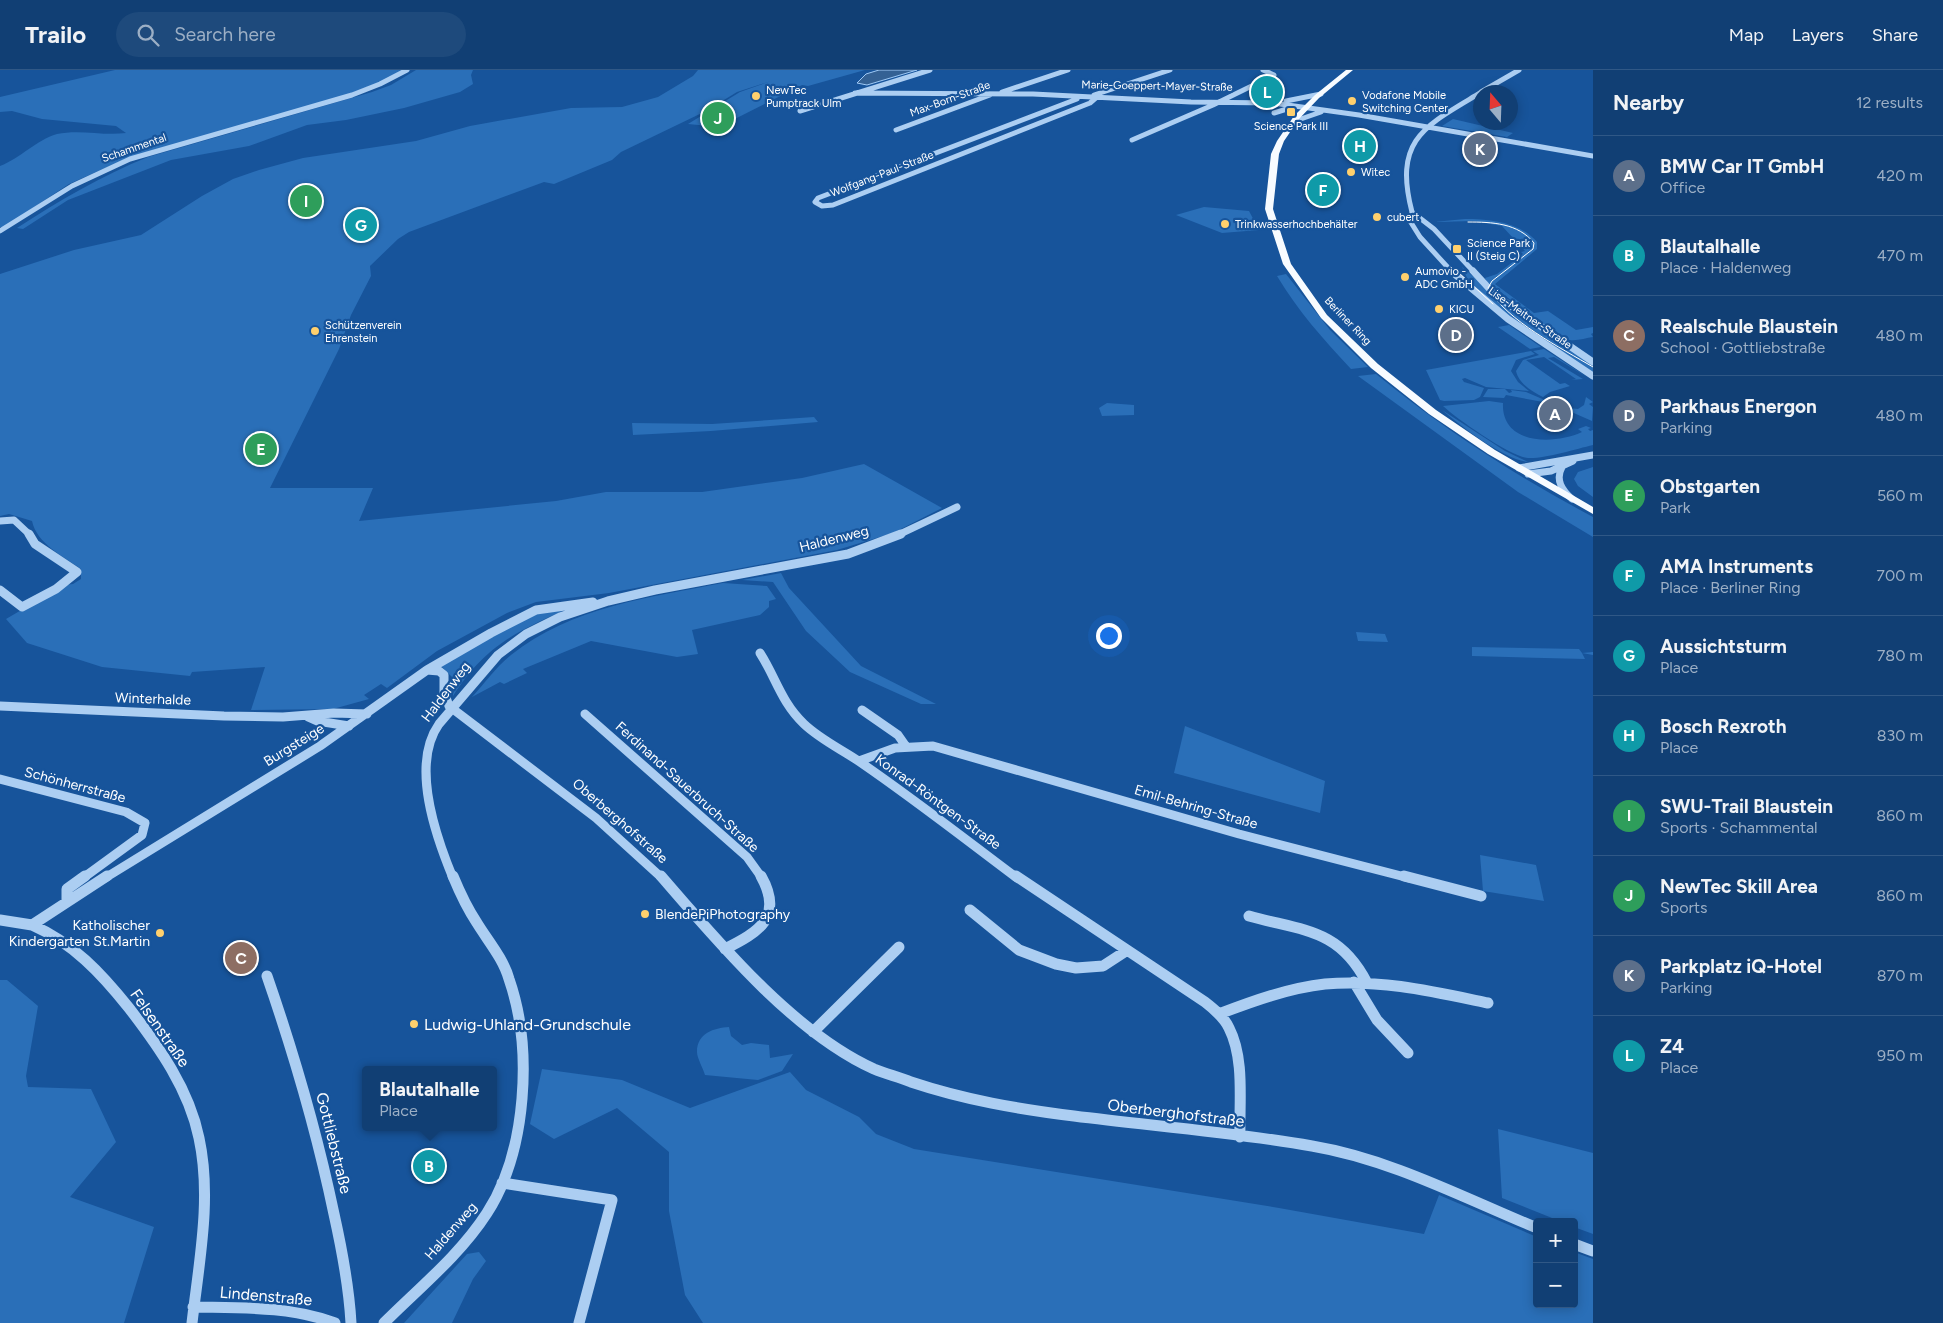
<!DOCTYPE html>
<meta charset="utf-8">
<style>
:root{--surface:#113f74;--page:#1e4a7c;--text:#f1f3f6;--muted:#9cafc5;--line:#305886;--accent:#90b9f0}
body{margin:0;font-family:Figtree,sans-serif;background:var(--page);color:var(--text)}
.controls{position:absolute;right:15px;bottom:15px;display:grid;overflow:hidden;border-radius:5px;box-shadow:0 2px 12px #0003}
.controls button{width:45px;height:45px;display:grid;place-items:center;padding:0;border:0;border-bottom:1px solid var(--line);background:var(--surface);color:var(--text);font:25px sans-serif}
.compass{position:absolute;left:1473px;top:15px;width:45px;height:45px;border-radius:50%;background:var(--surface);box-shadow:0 2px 12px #0003;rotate:341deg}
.you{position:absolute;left:1108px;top:565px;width:18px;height:18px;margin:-12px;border:4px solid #fff;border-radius:50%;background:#1a73e8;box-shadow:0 0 0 8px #1a73e833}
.badge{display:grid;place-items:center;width:32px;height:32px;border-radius:50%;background:var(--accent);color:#fff;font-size:16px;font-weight:700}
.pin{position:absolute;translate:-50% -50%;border:2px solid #fff;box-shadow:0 1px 5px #0006}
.popup{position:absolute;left:362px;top:996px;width:135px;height:65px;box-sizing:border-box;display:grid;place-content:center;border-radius:5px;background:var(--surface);filter:drop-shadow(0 1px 4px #0005);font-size:16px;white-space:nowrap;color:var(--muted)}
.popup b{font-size:19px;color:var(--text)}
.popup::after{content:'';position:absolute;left:50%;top:100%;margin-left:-10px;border:10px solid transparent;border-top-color:var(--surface)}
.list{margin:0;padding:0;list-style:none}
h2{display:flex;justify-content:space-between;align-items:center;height:65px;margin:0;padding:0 20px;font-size:21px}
h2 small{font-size:16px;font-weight:400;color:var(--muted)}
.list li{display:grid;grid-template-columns:32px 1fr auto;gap:15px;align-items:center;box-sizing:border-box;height:80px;padding:0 20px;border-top:1px solid var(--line)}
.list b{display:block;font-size:19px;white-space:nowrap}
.list p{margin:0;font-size:16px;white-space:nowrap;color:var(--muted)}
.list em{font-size:16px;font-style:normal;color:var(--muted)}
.icon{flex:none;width:28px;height:28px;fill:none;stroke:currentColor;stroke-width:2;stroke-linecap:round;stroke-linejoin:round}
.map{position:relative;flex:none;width:1593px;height:1253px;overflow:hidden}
header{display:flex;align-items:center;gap:30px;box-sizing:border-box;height:70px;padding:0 25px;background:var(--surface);border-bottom:1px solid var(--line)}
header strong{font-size:24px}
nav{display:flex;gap:28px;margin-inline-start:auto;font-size:18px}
.search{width:350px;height:45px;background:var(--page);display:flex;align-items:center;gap:12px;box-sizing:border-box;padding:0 18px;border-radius:28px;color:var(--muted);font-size:19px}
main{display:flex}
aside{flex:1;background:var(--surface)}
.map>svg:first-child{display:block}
.green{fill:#2a6fb8}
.water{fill:#346194;stroke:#9fc9f5}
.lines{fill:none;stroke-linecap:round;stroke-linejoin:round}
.minor-far3{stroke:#accef2;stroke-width:5}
.minor-far2{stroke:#accef2;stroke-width:7}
.minor-far1{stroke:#accef2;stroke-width:9}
.minor{stroke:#accef2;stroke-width:11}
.major{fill:#f7fbff;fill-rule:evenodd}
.tram{stroke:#fff;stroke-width:1}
.poi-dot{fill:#ffd06d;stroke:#17549b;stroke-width:2}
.labels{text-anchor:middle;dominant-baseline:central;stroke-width:4.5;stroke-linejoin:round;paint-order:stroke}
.far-street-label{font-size:11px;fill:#fff;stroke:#17549b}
.far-poi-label{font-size:11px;fill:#fff;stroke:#17549b;text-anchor:start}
.street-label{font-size:14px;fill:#fff;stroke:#17549b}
.poi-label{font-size:14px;fill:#fff;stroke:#17549b;text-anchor:start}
.near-poi-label{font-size:16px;fill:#fff;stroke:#17549b;text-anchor:start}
.near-street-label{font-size:16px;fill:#fff;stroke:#17549b}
</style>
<header>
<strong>Trailo</strong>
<div class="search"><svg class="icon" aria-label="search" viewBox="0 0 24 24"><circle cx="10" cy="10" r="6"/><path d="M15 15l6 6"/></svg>Search here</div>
<nav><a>Map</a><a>Layers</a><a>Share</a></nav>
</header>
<main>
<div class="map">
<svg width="1593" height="1253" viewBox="0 0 1593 1253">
<rect width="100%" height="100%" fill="#17549b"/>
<!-- green -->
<path class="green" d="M 115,0 L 403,0 L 381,12 L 338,28 L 130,87 L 69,114 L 4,157 L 0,157 L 0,96 C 21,88 36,70 57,64 C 80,59 103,66 126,63 L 116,56 L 42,49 L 12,41 L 0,42 L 0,27 Z
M 416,0 L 473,0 L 471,5 L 473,14 L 460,22 L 404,38 L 346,50 L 307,55 L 249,76 L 171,90 L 68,130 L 23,159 L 17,158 C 60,130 101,106 148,87 L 372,22 L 391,15 Z
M 698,0 L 865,0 L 808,16 L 802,15 L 719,57 L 688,54 L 740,22 L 771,11 L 737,22 L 706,41 L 621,82 L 612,90 L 554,114 L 544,112 L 409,162 L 398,169 L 370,196 L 371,206 L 351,245 L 339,279 L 270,418 L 373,418 L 359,451 L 556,431 L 606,422 L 702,422 L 802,408 L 864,394 L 942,438 L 893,463 L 837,480 L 609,523 L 536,532 L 507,543 L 437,581 L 387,618 L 381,614 L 364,625 L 369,629 L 333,639 L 251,640 L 265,597 L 192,602 L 190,606 L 102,597 L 27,573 L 6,549 L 64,515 L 73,514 L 81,509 L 81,499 C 63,486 37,474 32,451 L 9,444 L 0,446 L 0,204 L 74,180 L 141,165 L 202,126 L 233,109 L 259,100 L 303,88 L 416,71 L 470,56 L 571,38 L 622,37 L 658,27 L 693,6 Z
M 1453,49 L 1513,63 L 1507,67 L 1442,56 Z
M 1204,137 L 1249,141 L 1259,160 L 1222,163 L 1176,145 Z
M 1465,149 C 1490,149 1520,152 1537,172 L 1537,179 L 1495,214 L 1534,243 L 1548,241 L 1576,260 L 1593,257 L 1593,263 L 1591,264 L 1593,267 C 1586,268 1577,271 1570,270 C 1548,267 1507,224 1487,212 L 1485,208 L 1497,204 L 1523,184 L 1521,182 L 1525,181 L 1502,156 L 1473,151 L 1434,152 Z
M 1462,197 L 1513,240 L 1511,241 L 1593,293 L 1593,304 L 1524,260 L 1469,212 Z
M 1286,204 L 1330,260 L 1368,297 L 1351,299 C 1323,269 1298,241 1277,206 Z
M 1509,255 L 1541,277 L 1530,279 L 1498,257 Z
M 1544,279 L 1587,307 L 1554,287 L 1548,288 L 1583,309 L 1571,310 L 1576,309 L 1544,287 L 1526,290 L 1560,314 L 1565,313 L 1570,316 L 1550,322 L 1543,327 C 1532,321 1519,314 1516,301 L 1523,290 L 1539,285 L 1533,281 Z
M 1531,281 L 1535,284 L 1516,290 L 1511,301 L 1518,312 L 1529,321 L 1486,317 L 1465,308 L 1462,309 L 1464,312 L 1484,318 L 1480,327 L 1474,330 L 1444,331 L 1440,330 L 1426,300 Z
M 1376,304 C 1443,359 1516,406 1593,447 L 1593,467 L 1518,422 L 1358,306 Z
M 1488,319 L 1505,319 L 1509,323 L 1512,322 L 1511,320 L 1526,322 L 1554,334 L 1506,325 L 1504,328 L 1483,327 Z
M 1586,327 L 1593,332 L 1589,334 L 1593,337 L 1592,351 L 1560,337 L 1578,339 L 1584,335 Z
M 1489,331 L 1503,333 C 1501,375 1554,375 1582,362 L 1578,359 L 1586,356 L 1591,358 L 1588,359 L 1590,361 L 1593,360 L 1593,375 C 1576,379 1544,389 1528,388 C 1511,387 1457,349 1443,336 Z
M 1107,333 L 1134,335 L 1134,345 L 1102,346 L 1099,338 Z
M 1442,340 L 1505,381 L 1528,392 C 1503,389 1462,357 1442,340 Z
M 814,347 L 818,352 L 711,361 L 633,365 L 632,353 L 712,354 Z
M 1593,397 L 1593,427 L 1578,416 L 1574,409 L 1578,402 Z
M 781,503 L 789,518 L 861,596 L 936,634 L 921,634 L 850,602 L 806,561 L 773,512 L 742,510 Z
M 723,513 L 767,516 L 776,529 L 769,531 L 769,537 L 760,545 L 692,560 L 698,584 L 677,587 L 591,571 L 523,599 L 527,603 L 504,614 L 500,612 L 472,627 C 485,613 496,597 511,585 C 571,537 651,527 723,513 Z
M 576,535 C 520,560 487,573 453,626 L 453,608 L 440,595 L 529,545 Z
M 1356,562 L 1385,564 L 1388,572 L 1358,571 Z
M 1472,577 L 1579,579 L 1582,583 L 1593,582 L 1593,585 L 1582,583 L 1585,589 L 1472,586 Z
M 1185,656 L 1325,711 L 1320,743 L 1174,703 Z
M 1480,785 L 1536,795 L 1544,831 L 1483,821 Z
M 0,910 L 7,910 L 38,936 L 26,1006 L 28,1017 L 91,1019 L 116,1072 L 70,1127 L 154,1157 L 124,1253 L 0,1253 Z
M 729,957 L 731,966 L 742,975 L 751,973 L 769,975 L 770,988 L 793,984 L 782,1001 L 758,1010 L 705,1005 C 703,998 697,988 697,982 C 697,963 714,958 729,957 Z
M 542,999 L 622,1010 L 690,1038 L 790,1002 L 806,1020 L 859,1047 L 876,1064 L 914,1079 L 1279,1138 L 1424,1164 L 1439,1125 L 1537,1167 L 1537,1234 L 1574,1234 L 1574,1182 L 1593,1189 L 1593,1253 L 703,1253 L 685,1225 L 669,1141 L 669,1082 L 617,1038 L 554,1069 L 530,1054 Z
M 1498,1059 L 1593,1083 L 1593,1164 L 1574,1157 L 1574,1152 L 1562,1152 L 1502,1128 Z
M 479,1182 L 486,1191 L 473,1209 L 452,1253 L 404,1253 L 467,1184 Z"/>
<!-- water -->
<path class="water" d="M 879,0 L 917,0 L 867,15 L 857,13 L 866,4 Z"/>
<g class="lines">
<!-- minor-far3 -->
<path class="minor-far3" d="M 1002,22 L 1068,0
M 1481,22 L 1519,0
M 855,23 L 1033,24 L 1191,32 L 1273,33 L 1359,45 L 1593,86
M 1094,25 L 1170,0
M 1077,29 L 818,128 L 815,132 L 822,136 L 833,135 L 1090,33 L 1098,26
M 1286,31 L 1321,24
M 800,41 L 930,0
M 1274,43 L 1290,38
M 1295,51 L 1321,42
M 896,60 L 990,25
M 1132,70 L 1213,35 L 1274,5 L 1263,0
M 1412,142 L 1410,151 L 1420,167 L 1452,202
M 0,161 L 72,116 L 130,89 L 352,25 L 380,14 L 407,0
M 1474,202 L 1434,159 L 1412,142 C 1393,69 1425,56 1480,23"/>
<!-- minor-far2 -->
<path class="minor-far2" d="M 1451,201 L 1508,249 L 1593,306
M 1473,201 L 1495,225 L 1593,292
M 1562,397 C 1555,410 1562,420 1572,429
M 1519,398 L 1593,385
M 1528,404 L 1551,401 L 1573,391
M 0,451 L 14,450 L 30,465
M 898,465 L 957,437"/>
<!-- minor-far1 -->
<path class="minor-far1" d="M 0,520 L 22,537 L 56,519 L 77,502 L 35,474 L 29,464
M 760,583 C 776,608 781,632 804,654 C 821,670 841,679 860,692 C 914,729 965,769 1017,808
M 427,600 L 439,601 L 444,605 L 444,622 L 449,636 L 596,748 L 662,808
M 0,636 L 224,646 L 283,647 L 334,643 L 367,644
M 862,640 L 898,665 L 905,675
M 585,644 L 747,787 L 762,808
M 308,647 L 317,651 L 349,656
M 859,691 L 895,678 L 933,676 L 1239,764 L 1409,808
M 0,709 L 126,742 L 145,753 L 142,765 L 83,808
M 105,808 L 320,676 L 427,600 L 491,563 L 536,540 L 593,532
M 453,808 C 436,767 410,695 439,654 L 498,585 L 526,564 L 560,547 L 608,531 L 655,520 L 848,484 L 901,464"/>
<!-- minor -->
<path class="minor" d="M 661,806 C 718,872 794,963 874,999 C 886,1004 899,1007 911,1012 C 965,1030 1018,1039 1074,1046 C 1153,1056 1233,1062 1312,1076 C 1390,1089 1464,1128 1537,1158
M 1016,806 L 1205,932 C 1214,939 1224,947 1229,958 C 1245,989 1239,1033 1240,1067
M 1404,806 L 1481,826
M 67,830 L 67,819 L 85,806
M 970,840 L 1019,880 L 1056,894 L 1076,898 L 1103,896 L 1126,881
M 1249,846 C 1302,861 1339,858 1367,913
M 0,850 L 32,855 L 107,806
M 32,855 C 73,873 101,903 129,938 C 159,977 189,1019 199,1068 C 212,1128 199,1192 192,1253
M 725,879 C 759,862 784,847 761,806
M 267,906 C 294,984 317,1063 334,1144 C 342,1180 349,1216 351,1253
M 1354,912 L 1377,950 L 1408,983
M 1219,944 C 1253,931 1289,918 1325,914 C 1380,909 1435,922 1488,933
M 813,962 L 899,877
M 502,1113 L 612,1130 L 579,1253
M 1574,1174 L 1593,1181
M 193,1237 C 241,1238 289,1236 335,1253
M 384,1253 C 419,1218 460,1185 487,1143 C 527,1081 533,978 509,909 C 503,888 488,871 477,853 C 467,838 460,823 453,806"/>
<!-- major -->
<path class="major" d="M 1346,0 L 1353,0 L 1319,28 L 1299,49 L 1284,71 L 1279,84 L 1273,139 L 1291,194 L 1327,245 L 1378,294 L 1436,340 L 1495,380 L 1593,437 L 1593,444 L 1488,384 L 1429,344 L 1371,298 L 1321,248 L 1283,194 L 1265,139 L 1271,84 L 1277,71 L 1294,46 L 1315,25 Z"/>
<!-- tram -->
<path class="tram" d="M 1468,152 C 1492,152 1518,153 1534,173 L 1533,179 L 1492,211 L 1488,218 C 1507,251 1561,278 1593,297
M 1458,202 L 1493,234"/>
</g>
<!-- markers -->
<g class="poi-dot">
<circle cx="756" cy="26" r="5"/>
<circle cx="1352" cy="31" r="5"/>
<rect x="1286" y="37" width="10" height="10" rx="2.5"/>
<circle cx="1351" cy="102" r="5"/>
<circle cx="1377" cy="147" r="5"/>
<circle cx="1225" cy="154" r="5"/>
<rect x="1452" y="174" width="10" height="10" rx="2.5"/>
<circle cx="1405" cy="207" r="5"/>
<circle cx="1439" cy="239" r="5"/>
<circle cx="315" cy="261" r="5"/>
<circle cx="645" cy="844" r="5"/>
<circle cx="160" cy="863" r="5"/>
<circle cx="414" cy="954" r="5"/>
</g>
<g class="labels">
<!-- far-street labels -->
<g class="far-street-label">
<text transform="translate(1157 16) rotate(1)">Marie-Goeppert-Mayer-Straße</text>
<text transform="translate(950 29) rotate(-20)">Max-Born-Straße</text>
<text transform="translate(134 78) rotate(-19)">Schammental</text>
<text transform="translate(882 104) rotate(-21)">Wolfgang-Paul-Straße</text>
<text transform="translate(1530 248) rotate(35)">Lise-Meitner-Straße</text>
<text transform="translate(1348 251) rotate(46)">Berliner Ring</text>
</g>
<!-- far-poi labels -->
<g class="far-poi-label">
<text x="766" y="20">NewTec<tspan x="766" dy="13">Pumptrack Ulm</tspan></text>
<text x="1362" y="25">Vodafone Mobile<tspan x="1362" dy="13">Switching Center</tspan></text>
<text x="1291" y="56" text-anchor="middle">Science Park III</text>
<text x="1361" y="102">Witec</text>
<text x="1387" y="147">cubert</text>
<text x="1235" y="154">Trinkwasserhochbehälter</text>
<text x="1467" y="173">Science Park<tspan x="1467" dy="13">II (Steig C)</tspan></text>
<text x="1415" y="201">Aumovio -<tspan x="1415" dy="13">ADC GmbH</tspan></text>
<text x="1449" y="239">KICU</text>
<text x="325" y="255">Schützenverein<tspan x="325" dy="13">Ehrenstein</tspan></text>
</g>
<!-- street labels -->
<g class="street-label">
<text transform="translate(834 469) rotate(-14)">Haldenweg</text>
<text transform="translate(446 622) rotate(-53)">Haldenweg</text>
<text transform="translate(153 629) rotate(2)">Winterhalde</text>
<text transform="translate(294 675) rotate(-32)">Burgsteige</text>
<text transform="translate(75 715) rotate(15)">Schönherrstraße</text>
<text transform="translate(687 717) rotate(42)">Ferdinand-Sauerbruch-Straße</text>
<text transform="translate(938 732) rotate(36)">Konrad-Röntgen-Straße</text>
<text transform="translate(1196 737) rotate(16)">Emil-Behring-Straße</text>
<text transform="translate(620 751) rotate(41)">Oberberghofstraße</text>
<text transform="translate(451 1161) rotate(-49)">Haldenweg</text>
</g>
<!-- poi labels -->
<g class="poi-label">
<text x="655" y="844">BlendePiPhotography</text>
<text x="150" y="855" text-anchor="end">Katholischer<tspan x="150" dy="16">Kindergarten St.Martin</tspan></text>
</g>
<!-- near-poi labels -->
<g class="near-poi-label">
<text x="424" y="954">Ludwig-Uhland-Grundschule</text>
</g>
<!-- near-street labels -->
<g class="near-street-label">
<text transform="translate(160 958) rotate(55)">Felsenstraße</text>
<text transform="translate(1176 1043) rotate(7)">Oberberghofstraße</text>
<text transform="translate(334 1073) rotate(76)">Gottliebstraße</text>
<text transform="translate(266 1226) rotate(5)">Lindenstraße</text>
</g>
</g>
</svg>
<div class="controls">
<button>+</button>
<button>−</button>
</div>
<svg class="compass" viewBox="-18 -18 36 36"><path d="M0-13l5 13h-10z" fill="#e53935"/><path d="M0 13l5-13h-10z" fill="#9cafc5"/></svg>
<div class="you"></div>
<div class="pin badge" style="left:1555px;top:344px;background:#5c6f8a">A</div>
<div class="pin badge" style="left:429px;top:1096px;background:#0f9aa8">B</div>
<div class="popup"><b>Blautalhalle</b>Place</div>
<div class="pin badge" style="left:241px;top:888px;background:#8d6e63">C</div>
<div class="pin badge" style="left:1456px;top:265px;background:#5c6f8a">D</div>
<div class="pin badge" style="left:261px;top:379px;background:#2e9e5b">E</div>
<div class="pin badge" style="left:1323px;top:120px;background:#0f9aa8">F</div>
<div class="pin badge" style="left:361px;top:155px;background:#0f9aa8">G</div>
<div class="pin badge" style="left:1360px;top:76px;background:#0f9aa8">H</div>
<div class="pin badge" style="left:306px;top:131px;background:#2e9e5b">I</div>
<div class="pin badge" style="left:718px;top:48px;background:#2e9e5b">J</div>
<div class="pin badge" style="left:1480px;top:79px;background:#5c6f8a">K</div>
<div class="pin badge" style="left:1267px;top:22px;background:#0f9aa8">L</div>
</div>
<aside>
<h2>Nearby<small>12 results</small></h2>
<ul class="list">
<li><span class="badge" style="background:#5c6f8a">A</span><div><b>BMW Car IT GmbH</b><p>Office</p></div><em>420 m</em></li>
<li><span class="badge" style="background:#0f9aa8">B</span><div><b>Blautalhalle</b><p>Place · Haldenweg</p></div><em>470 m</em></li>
<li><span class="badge" style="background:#8d6e63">C</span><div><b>Realschule Blaustein</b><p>School · Gottliebstraße</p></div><em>480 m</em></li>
<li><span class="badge" style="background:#5c6f8a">D</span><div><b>Parkhaus Energon</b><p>Parking</p></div><em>480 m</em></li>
<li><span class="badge" style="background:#2e9e5b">E</span><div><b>Obstgarten</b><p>Park</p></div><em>560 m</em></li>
<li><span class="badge" style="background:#0f9aa8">F</span><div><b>AMA Instruments</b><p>Place · Berliner Ring</p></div><em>700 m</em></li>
<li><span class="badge" style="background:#0f9aa8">G</span><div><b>Aussichtsturm</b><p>Place</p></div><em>780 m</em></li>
<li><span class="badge" style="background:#0f9aa8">H</span><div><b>Bosch Rexroth</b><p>Place</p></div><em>830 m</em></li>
<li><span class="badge" style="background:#2e9e5b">I</span><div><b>SWU-Trail Blaustein</b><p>Sports · Schammental</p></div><em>860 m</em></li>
<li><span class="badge" style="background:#2e9e5b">J</span><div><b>NewTec Skill Area</b><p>Sports</p></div><em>860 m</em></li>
<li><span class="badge" style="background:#5c6f8a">K</span><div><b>Parkplatz iQ-Hotel</b><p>Parking</p></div><em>870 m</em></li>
<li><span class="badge" style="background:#0f9aa8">L</span><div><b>Z4</b><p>Place</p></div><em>950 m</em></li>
</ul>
</aside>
</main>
